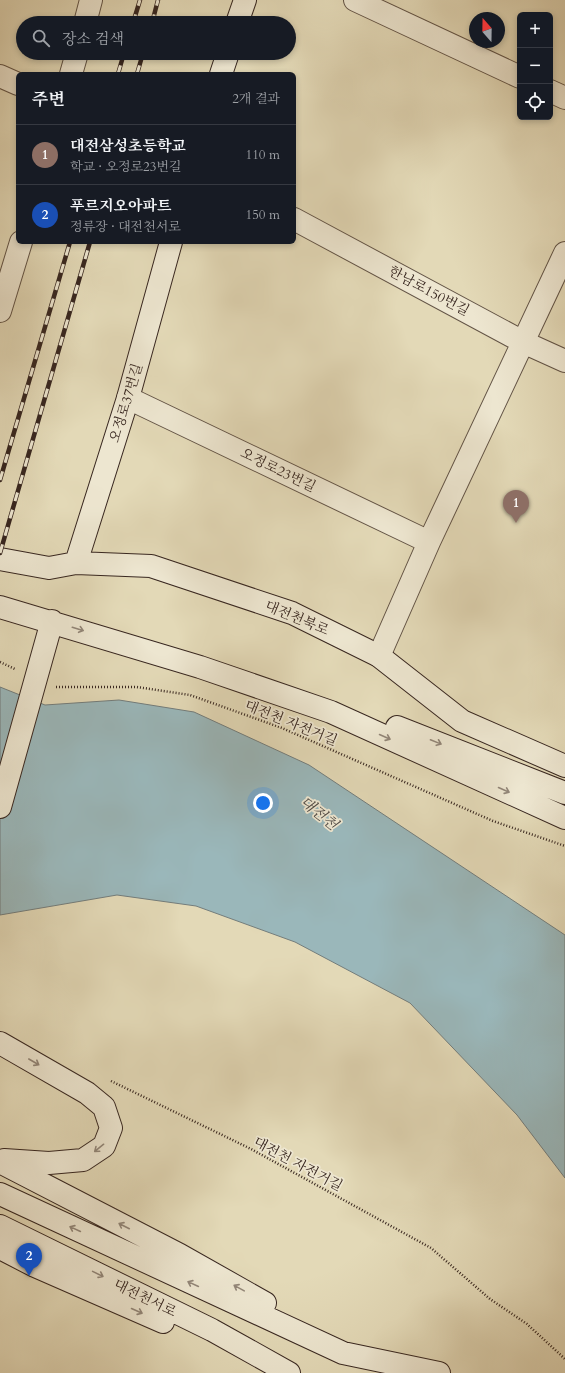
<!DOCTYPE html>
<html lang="ko">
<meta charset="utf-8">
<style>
:root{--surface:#171b24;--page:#242831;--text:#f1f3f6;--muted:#9ea1a6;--line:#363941;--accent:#7c3aed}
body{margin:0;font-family:Cardo,"Noto Serif KR",serif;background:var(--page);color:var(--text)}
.controls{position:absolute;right:12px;top:12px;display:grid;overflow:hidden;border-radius:6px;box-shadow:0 2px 6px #0003}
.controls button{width:36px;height:36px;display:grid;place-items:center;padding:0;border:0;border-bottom:1px solid var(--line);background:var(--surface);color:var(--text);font:20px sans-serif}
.compass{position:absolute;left:469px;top:12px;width:36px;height:36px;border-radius:50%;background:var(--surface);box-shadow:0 2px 6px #0003;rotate:340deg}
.you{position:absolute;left:263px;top:803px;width:14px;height:14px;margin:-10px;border:3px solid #fff;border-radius:50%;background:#1a73e8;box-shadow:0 0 0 6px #1a73e833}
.badge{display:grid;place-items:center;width:26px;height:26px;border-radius:50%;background:var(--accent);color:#fff;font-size:13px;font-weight:700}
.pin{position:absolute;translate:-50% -33px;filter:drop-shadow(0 1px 2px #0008)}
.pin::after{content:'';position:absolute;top:21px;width:14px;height:12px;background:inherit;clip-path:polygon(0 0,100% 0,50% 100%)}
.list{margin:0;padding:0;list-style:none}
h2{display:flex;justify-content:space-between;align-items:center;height:52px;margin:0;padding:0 16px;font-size:17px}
h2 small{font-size:13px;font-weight:400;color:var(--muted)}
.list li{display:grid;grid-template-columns:26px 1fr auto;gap:12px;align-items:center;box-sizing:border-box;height:60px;padding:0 16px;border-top:1px solid var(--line)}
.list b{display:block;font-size:15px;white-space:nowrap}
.list p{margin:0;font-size:13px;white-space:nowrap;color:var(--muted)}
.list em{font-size:13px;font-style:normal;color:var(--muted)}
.icon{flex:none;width:22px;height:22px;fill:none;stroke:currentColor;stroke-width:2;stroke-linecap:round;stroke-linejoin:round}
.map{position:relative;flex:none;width:565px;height:1373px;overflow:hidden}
.search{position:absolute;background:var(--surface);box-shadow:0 2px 6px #0003;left:16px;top:16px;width:280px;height:44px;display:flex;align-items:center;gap:10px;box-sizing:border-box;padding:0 14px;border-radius:22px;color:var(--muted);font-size:15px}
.panel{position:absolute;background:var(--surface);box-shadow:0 2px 6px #0003;left:16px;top:72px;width:280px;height:172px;border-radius:6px}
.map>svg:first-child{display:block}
.water{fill:#9ab7ba;stroke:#737d7c}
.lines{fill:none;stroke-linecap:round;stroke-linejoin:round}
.street-casing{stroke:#635446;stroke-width:24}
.secondary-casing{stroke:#382720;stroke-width:24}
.path{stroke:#382720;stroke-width:2.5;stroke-dasharray:1 2;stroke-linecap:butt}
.street{stroke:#ede6d0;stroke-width:22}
.secondary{stroke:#ede6d0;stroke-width:22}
.rail-casing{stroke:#382720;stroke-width:4.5}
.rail{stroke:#ede6d0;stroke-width:3;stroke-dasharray:9;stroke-linecap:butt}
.oneway{stroke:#928678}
.labels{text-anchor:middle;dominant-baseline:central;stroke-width:3.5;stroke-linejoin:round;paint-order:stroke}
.street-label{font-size:14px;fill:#382720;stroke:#ede6d0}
.water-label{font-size:15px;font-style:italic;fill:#504b46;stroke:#ede6d0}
</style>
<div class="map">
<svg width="565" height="1373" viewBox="0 0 565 1373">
<rect width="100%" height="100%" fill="#e3d9b7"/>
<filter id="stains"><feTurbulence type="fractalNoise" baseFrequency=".005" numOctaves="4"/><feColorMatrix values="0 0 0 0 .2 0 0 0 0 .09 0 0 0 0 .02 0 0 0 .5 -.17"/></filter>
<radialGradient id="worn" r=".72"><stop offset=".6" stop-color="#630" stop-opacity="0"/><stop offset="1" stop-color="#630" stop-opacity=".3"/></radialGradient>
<!-- water -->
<path class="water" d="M 0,687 L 45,705 L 119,700 L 194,712 L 309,765 L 565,935 L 565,1178 L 517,1115 L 410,1003 L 295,942 L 196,906 L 117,895 L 0,915 Z"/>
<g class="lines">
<!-- street casing -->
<g class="street-casing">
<path id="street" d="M 355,0 L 520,77
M 85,23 L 91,0
M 71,74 L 77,53
M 0,76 L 18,84
M 550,91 L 565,98
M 294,219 L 523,342 L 565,361
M 0,311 L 21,242
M 128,398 L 429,542
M 379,656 L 429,542 L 565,253"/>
</g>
<!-- secondary casing -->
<g class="secondary-casing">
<path id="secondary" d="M 237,23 L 245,0
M 221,74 L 228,53
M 0,559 L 49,568 L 76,563 L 151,566 L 292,613 L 379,656 L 462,721 L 565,766
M 76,563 L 128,398 L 171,242
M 0,607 L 200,667 L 331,712 L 565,818
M 397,727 L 565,793
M 0,807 L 52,621
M 0,1043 L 87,1093 L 104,1107 L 111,1128 L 104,1146 L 83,1160 L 49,1163 L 4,1160
M 0,1162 L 180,1255 L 265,1303
M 0,1194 L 343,1353 L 439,1373
M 0,1226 L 212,1330 L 289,1373
M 0,1248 L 35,1266 L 163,1322"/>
</g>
<!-- path -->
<path class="path" d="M 0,662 L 15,669
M 56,687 L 137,687 L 190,695 L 282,728 L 493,821 L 565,846
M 111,1081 L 251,1149 L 431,1248 L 490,1299 L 527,1324 L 565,1359"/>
<!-- street -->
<use href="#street" class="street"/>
<!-- secondary -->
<use href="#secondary" class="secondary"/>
<!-- rail casing -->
<g class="rail-casing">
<path id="rail" d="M 133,23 L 140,0
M 152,23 L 158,0
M 118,74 L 124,53
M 137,74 L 143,53
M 0,480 L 70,242
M 0,553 L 90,242"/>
</g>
<!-- rail -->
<use href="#rail" class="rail"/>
</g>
<!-- one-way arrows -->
<defs><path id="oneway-shaft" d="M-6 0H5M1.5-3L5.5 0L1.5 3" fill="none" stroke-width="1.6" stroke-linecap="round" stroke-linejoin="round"/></defs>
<g class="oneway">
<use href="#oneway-shaft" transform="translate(78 629) rotate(17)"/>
<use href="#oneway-shaft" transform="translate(385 737) rotate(24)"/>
<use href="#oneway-shaft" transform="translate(436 742) rotate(22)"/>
<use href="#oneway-shaft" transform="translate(504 790) rotate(24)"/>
<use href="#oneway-shaft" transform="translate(34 1062) rotate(30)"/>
<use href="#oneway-shaft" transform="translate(99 1148) rotate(141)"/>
<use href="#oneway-shaft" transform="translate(124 1226) rotate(-153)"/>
<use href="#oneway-shaft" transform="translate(75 1229) rotate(-155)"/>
<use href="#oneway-shaft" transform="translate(98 1274) rotate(26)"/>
<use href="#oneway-shaft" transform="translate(193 1284) rotate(-155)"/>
<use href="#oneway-shaft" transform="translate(239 1288) rotate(-151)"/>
<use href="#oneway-shaft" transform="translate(137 1311) rotate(24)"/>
</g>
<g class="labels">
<!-- street labels -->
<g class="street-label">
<text transform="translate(429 291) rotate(28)">한남로150번길</text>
<text transform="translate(126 403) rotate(-73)">오정로37번길</text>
<text transform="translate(278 470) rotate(26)">오정로23번길</text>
<text transform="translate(297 618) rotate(23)">대전천북로</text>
<text transform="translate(291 723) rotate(22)">대전천 자전거길</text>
<text transform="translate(298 1164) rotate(28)">대전천 자전거길</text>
<text transform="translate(145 1298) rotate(26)">대전천서로</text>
</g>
<!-- water labels -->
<g class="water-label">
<text transform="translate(319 813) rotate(39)">대전천</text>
</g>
</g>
<rect width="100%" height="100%" filter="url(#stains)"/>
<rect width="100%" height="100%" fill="url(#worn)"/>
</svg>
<div class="controls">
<button>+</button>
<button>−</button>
<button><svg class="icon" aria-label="locate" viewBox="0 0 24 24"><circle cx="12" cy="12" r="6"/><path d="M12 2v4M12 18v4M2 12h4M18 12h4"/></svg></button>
</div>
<svg class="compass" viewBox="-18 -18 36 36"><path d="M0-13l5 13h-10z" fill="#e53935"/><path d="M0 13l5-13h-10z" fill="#9ea1a6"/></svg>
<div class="you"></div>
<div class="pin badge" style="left:516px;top:523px;background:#8d6e63">1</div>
<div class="pin badge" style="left:29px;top:1276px;background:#1a4fb4">2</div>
<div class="search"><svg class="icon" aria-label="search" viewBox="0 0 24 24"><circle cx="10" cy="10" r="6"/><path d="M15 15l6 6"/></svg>장소 검색</div>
<section class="panel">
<h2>주변<small>2개 결과</small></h2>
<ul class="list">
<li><span class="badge" style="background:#8d6e63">1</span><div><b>대전삼성초등학교</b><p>학교 · 오정로23번길</p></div><em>110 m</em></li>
<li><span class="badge" style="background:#1a4fb4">2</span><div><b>푸르지오아파트</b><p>정류장 · 대전천서로</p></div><em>150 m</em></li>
</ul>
</section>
</div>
